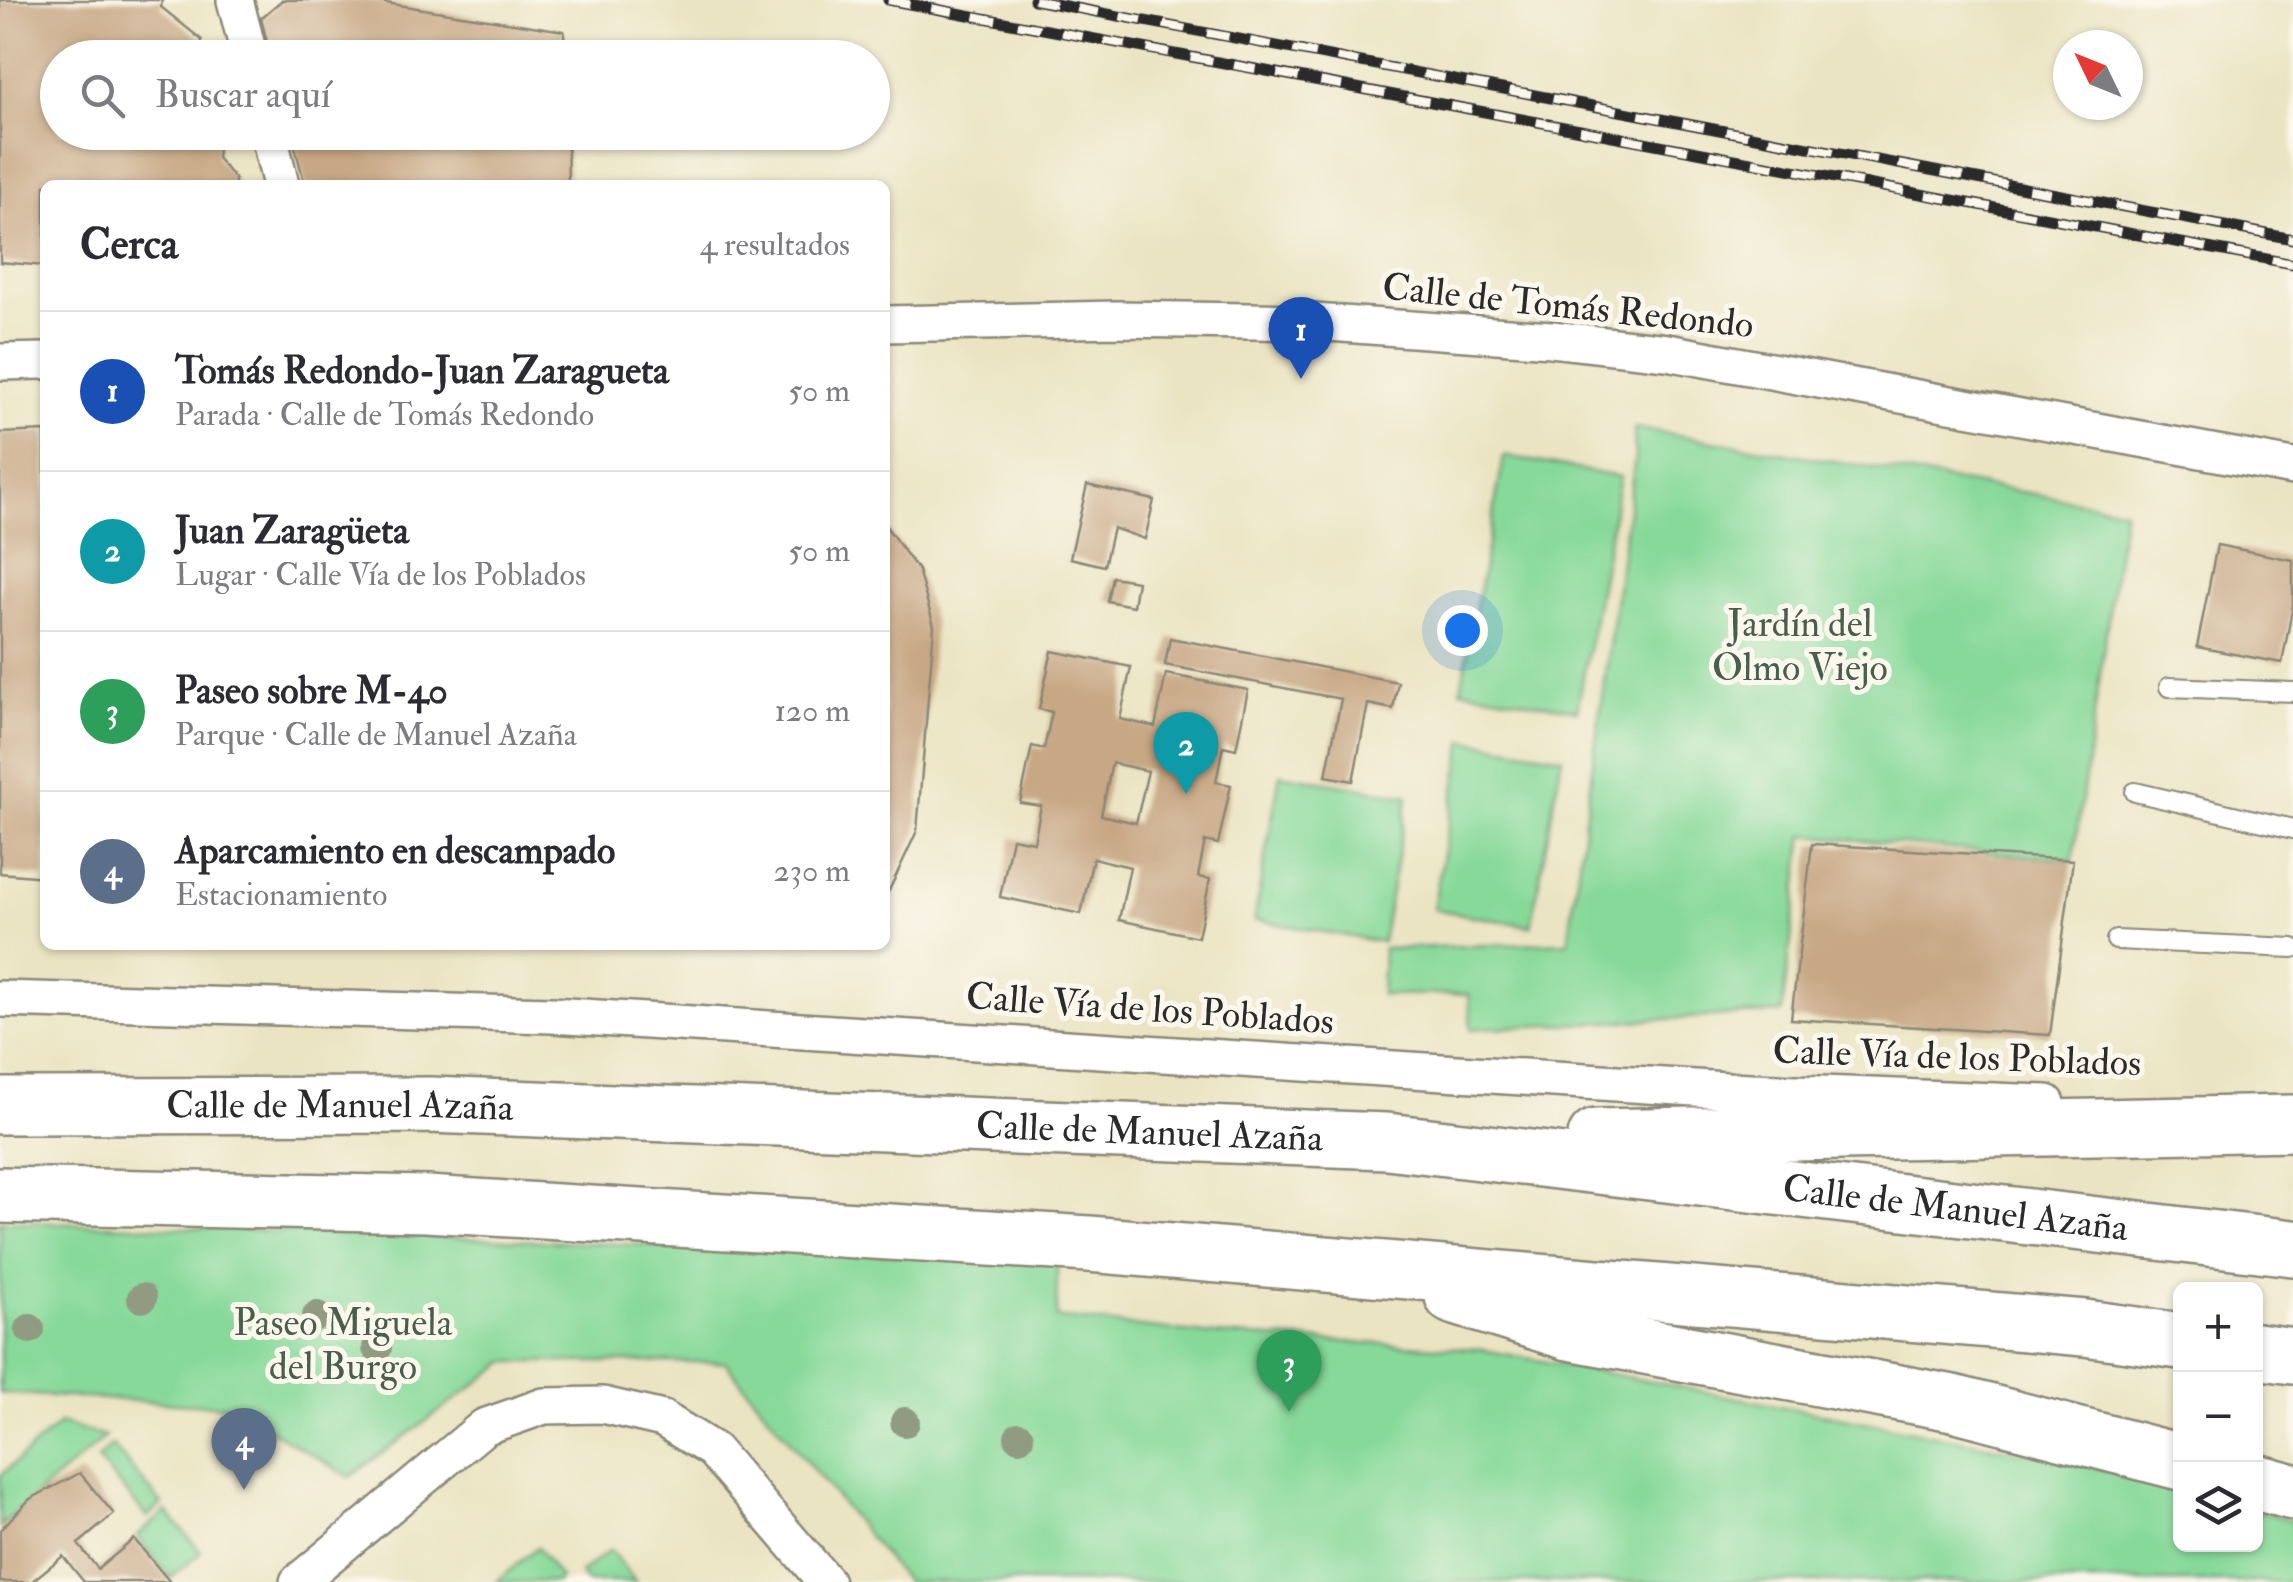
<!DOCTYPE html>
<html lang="es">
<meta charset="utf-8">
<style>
:root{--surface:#fff;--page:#f7f7f7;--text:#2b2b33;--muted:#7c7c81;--line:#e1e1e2;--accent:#ea580c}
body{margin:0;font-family:"IM FELL Double Pica",serif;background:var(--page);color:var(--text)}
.controls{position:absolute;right:30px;bottom:30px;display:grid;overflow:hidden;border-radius:15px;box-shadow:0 2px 8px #0004}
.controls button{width:90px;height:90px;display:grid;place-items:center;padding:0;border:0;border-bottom:2px solid var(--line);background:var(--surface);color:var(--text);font:50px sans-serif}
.compass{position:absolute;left:2053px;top:30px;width:90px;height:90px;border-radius:50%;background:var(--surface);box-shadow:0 2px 8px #0004;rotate:313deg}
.you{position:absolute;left:1462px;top:630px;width:35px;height:35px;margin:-25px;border:8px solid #fff;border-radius:50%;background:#1a73e8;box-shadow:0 0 0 15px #1a73e833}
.badge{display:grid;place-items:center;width:65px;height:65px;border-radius:50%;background:var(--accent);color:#fff;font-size:32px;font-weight:700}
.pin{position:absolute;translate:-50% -82px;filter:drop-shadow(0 2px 5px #0008)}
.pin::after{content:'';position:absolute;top:52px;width:35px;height:30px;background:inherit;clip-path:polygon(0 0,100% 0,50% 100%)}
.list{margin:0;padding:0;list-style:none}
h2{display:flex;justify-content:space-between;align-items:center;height:130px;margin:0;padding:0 40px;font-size:42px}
h2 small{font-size:32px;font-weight:400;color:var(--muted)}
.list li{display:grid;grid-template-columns:65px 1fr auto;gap:30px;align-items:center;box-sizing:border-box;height:160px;padding:0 40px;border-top:2px solid var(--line)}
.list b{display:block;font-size:38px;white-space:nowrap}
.list p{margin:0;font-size:32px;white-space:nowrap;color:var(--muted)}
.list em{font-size:32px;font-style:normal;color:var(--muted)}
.icon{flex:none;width:55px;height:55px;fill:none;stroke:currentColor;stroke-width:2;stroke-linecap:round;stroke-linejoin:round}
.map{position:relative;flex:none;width:2293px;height:1582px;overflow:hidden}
.search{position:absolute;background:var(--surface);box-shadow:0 2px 8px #0004;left:40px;top:40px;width:850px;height:110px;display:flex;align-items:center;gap:25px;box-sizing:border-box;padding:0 35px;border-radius:55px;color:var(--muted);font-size:38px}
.panel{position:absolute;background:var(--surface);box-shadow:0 2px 8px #0004;left:40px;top:180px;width:850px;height:770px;border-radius:15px}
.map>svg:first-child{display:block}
.green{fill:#87d99a;stroke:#598262;stroke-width:2.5}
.building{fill:#c7a784;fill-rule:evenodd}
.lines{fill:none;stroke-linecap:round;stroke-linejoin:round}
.service-casing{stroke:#8b8877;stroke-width:22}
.minor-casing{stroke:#8b8877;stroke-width:40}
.motorway-casing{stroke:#8b8877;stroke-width:60}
.service{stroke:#fff;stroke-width:18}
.minor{stroke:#fff;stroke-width:35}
.motorway{stroke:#fff;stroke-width:55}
.rail-casing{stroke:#2b2b2b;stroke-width:11}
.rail{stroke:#fbf7ec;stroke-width:8;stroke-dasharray:22;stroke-linecap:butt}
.tree{fill:#919b82}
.labels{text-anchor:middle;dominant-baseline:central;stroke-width:10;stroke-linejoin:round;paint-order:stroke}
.street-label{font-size:38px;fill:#2b2b2b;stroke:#fbf7ec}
.park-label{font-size:38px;fill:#475f4c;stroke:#fbf7ec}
</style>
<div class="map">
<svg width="2293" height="1582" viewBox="0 0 2293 1582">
<rect width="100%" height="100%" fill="#fbf7ec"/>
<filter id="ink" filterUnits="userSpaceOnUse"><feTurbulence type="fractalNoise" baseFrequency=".01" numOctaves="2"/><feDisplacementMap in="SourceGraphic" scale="20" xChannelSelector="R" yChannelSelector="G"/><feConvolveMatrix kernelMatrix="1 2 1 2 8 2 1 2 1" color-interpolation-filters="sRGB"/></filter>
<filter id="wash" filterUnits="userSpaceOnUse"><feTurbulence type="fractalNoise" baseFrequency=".0048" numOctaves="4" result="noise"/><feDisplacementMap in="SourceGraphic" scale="40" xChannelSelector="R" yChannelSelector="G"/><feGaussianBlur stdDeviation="2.25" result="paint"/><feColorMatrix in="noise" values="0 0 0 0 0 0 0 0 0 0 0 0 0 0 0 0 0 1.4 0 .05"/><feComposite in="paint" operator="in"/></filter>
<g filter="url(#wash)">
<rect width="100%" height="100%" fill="#ebe4c3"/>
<!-- green -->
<path class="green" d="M 1634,428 L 2124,509 L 2073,860 L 1804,835 L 1782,1013 L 1471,1029 L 1469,994 L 1381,995 L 1383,949 L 1568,942 L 1635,458 Z
M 1504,456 L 1620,477 L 1577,710 L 1461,689 Z
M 1464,740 L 1562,757 L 1531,926 L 1433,909 Z
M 1280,774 L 1408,796 L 1382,942 L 1254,920 Z
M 0,1221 L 1057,1260 L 1057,1318 L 1214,1335 L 1479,1349 L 2077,1462 L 2180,1490 L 2180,1544 L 2256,1544 L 2256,1510 L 2293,1520 L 2293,1582 L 906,1582 L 725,1362 L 506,1362 L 350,1477 L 229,1406 L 0,1393 Z
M 60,1423 L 105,1437 L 0,1526 L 0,1476 Z
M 112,1445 L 162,1504 L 147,1517 L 97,1459 Z
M 166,1511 L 201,1552 L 171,1578 L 137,1537 Z
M 537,1547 L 560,1578 L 557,1582 L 496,1582 Z
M 610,1550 L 636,1582 L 587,1582 L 580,1573 Z"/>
<g id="blocks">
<!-- building -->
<path class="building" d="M 0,0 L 162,0 L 161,7 L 202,40 L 200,58 L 58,58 L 58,132 L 220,132 L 217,158 L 235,179 L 235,185 L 45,185 L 45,266 L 0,262 Z
M 282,0 L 366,0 L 564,31 L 565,58 L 271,58 L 261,18 Z
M 291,132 L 567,132 L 568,185 L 305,185 Z
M 45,431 L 45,877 L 0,873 L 0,433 Z
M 1087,485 L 1154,500 L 1145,539 L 1113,528 L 1104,566 L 1070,558 Z
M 885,525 L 918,570 L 934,626 L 917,831 L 885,899 Z
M 2217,545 L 2293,560 L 2293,605 L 2282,663 L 2197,647 Z
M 1112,577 L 1137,581 L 1133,606 L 1107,601 Z
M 1170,638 L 1398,682 L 1393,709 L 1368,704 L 1353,781 L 1326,776 L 1341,699 L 1165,665 Z
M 1052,651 L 1131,667 L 1120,719 L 1155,727 L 1166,674 L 1248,690 L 1236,749 L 1223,746 L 1216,782 L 1231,785 L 1218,844 L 1205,841 L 1198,877 L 1210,879 L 1198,937 L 1119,920 L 1130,867 L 1093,858 L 1081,914 L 1000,897 L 1012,838 L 1034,842 L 1041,806 L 1020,803 L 1032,746 L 1044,749 L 1052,712 L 1039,709 ZM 1112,763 L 1148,771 L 1136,823 L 1101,815 Z
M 1812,844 L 2073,860 L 2050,1035 L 1791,1019 Z
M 80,1473 L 114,1514 L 78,1544 L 98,1569 L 134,1539 L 170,1582 L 84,1582 L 63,1556 L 31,1582 L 0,1582 L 0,1530 L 30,1499 Z"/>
</g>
</g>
<g filter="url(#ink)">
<use href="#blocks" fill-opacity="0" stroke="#8b8877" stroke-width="2.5"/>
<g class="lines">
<!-- service casing -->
<g class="service-casing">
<path id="service" d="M 2169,687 L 2293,692
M 2135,792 L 2293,829
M 2116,940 L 2293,948"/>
</g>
<!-- minor casing -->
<g class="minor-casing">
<path id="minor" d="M 235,0 L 250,58
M 268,132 L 281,185
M 885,324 L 1116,319 L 1314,322 L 1551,339 L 1667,352 L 2293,467
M 0,362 L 45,361
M 0,999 L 552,1015 L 1726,1090 L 2047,1103
M 298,1582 L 484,1427 L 544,1406 L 603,1405 L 663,1419 L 713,1450 L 826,1582"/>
</g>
<!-- motorway casing -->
<g class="motorway-casing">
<g id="motorway">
<path id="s1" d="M 0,1106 L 430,1105 L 1387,1141 L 2293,1248"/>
<path d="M 1596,1137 L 2293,1123"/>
<path d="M 0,1195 L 427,1204 L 1089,1244 L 2085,1328 L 2180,1341"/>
<path d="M 1453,1296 L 1569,1332 L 1953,1403 L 2180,1462"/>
<path d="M 2256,1351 L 2293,1356"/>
<path d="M 2256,1482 L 2293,1492"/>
</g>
</g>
<!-- service -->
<use href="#service" class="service"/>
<!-- minor -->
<use href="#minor" class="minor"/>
<!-- motorway -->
<use href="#motorway" class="motorway"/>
<!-- rail casing -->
<g class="rail-casing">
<path id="rail" d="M 888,0 L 2293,264
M 1034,0 L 2293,239"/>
</g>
<!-- rail -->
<use href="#rail" class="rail"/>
</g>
<!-- trees -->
<g class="tree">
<circle cx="142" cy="1298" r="15"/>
<circle cx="317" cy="1316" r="15"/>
<circle cx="30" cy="1329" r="15"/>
<circle cx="377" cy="1348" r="15"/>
<circle cx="905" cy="1422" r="15"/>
<circle cx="1019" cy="1437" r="15"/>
</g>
</g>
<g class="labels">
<!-- street labels -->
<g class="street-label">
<text transform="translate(1568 306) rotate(6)">Calle de Tomás Redondo</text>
<text transform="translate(1150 1009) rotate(4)">Calle Vía de los Poblados</text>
<text transform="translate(1957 1057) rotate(2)">Calle Vía de los Poblados</text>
<text stroke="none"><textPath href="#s1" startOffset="340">Calle de Manuel Azaña</textPath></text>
<text stroke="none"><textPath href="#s1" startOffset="1150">Calle de Manuel Azaña</textPath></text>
<text stroke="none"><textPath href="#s1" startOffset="1960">Calle de Manuel Azaña</textPath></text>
</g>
<!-- park labels -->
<g class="park-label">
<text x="1800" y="624">Jardín del<tspan x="1800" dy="44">Olmo Viejo</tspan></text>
<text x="343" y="1323">Paseo Miguela<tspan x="343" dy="44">del Burgo</tspan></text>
</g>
</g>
</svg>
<div class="controls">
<button>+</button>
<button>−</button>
<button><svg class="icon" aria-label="layers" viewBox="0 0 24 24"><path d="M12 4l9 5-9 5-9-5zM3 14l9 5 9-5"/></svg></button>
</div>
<svg class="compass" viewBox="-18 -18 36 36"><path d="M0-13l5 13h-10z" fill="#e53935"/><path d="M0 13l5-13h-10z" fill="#7c7c81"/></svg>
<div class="you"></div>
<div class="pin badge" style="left:1301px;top:379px;background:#1a4fb4">1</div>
<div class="pin badge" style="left:1186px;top:794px;background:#0f9aa8">2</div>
<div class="pin badge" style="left:1289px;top:1412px;background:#2e9e5b">3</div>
<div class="pin badge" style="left:244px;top:1490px;background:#5c6f8a">4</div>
<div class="search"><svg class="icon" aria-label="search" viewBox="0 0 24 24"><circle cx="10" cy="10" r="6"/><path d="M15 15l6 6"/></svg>Buscar aquí</div>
<section class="panel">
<h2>Cerca<small>4 resultados</small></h2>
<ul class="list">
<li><span class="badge" style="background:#1a4fb4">1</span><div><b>Tomás Redondo-Juan Zaragueta</b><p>Parada · Calle de Tomás Redondo</p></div><em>50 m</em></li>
<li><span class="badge" style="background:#0f9aa8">2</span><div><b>Juan Zaragüeta</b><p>Lugar · Calle Vía de los Poblados</p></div><em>50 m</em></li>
<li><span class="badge" style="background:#2e9e5b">3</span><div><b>Paseo sobre M-40</b><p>Parque · Calle de Manuel Azaña</p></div><em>120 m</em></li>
<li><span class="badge" style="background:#5c6f8a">4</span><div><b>Aparcamiento en descampado</b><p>Estacionamiento</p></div><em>230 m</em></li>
</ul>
</section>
</div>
